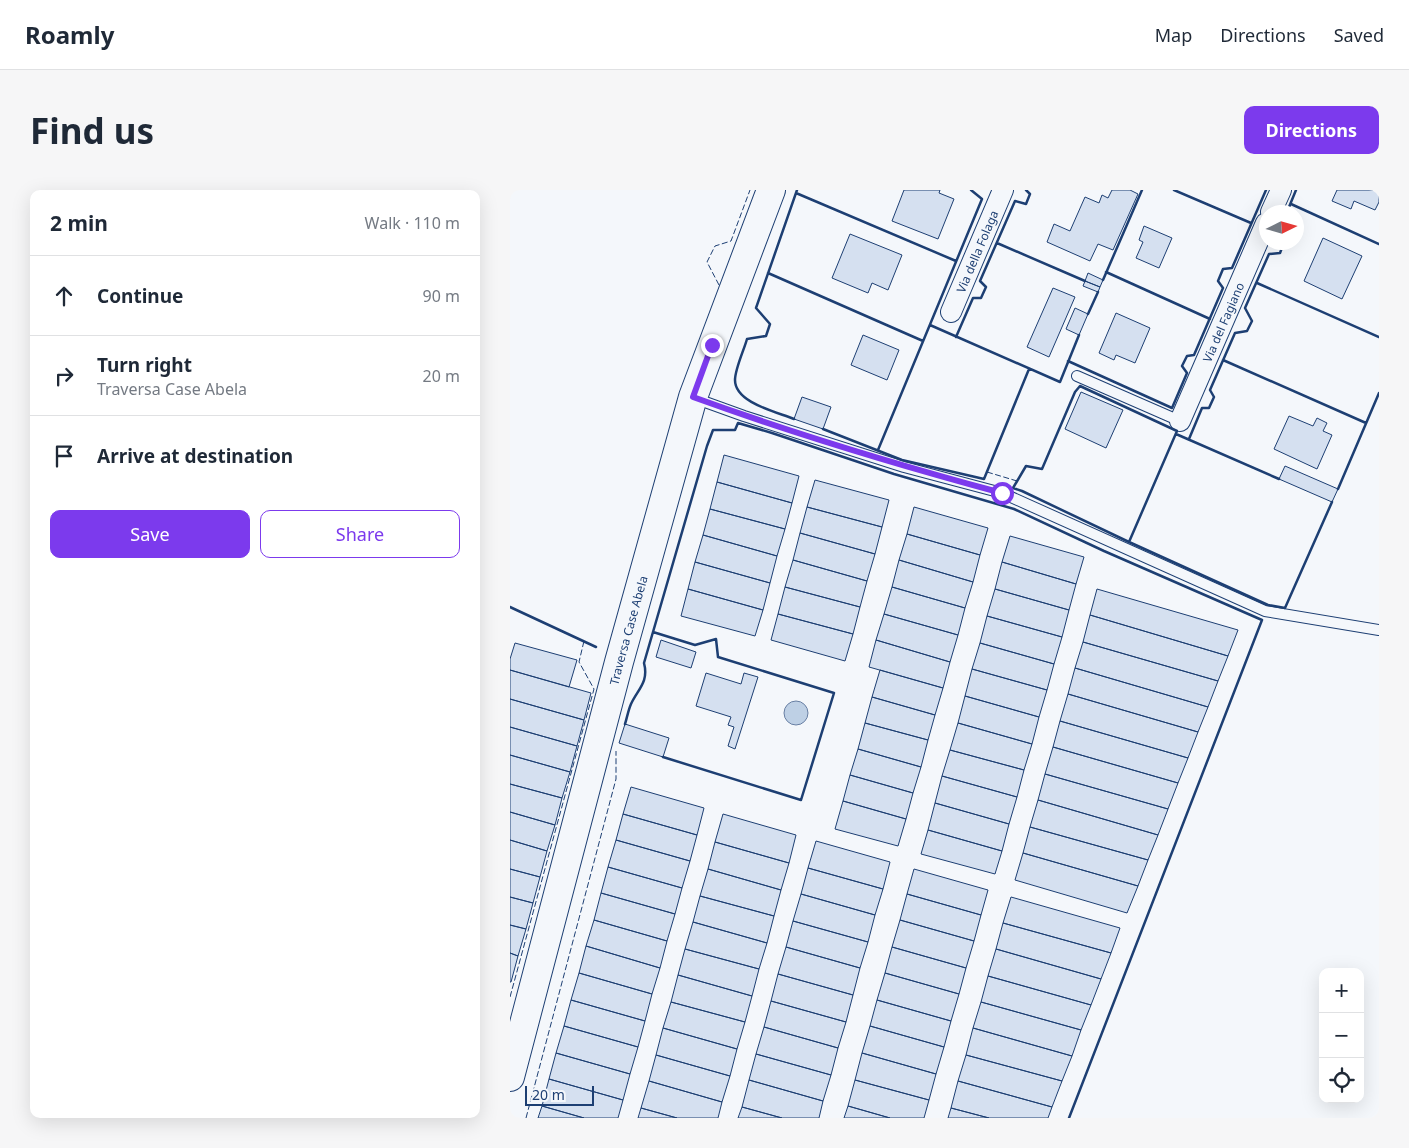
<!DOCTYPE html>
<meta charset="utf-8">
<style>
:root{--surface:#fff;--page:#f6f6f7;--text:#1f2937;--muted:#747a83;--line:#e0e1e3;--accent:#7c3aed}
body{margin:0;font-family:"Noto Sans",sans-serif;background:var(--page);color:var(--text)}
.controls{position:absolute;right:15px;bottom:15px;display:grid;overflow:hidden;border-radius:10px;box-shadow:0 5px 20px #0002}
.controls button{width:45px;height:45px;display:grid;place-items:center;padding:0;border:0;border-bottom:1px solid var(--line);background:var(--surface);color:var(--text);font:25px sans-serif}
.compass{position:absolute;left:749px;top:15px;width:45px;height:45px;border-radius:50%;background:var(--surface);box-shadow:0 5px 20px #0002;rotate:85deg}
.scale{position:absolute;left:15px;bottom:12px;width:69px;box-sizing:border-box;padding-left:5px;border:2px solid #1d3f73;border-top:0;font-size:14px;line-height:18px;white-space:nowrap;color:#1d3f73;-webkit-text-stroke:4px #f4f7fb;paint-order:stroke}
.stop{position:absolute;width:15px;height:15px;margin:-11px;border:4px solid #7c3aed;border-radius:50%;background:#fff}
.stop.end{background:#7c3aed;border-color:#fff;box-shadow:0 1px 5px #0008}
.list{margin:0;padding:0;list-style:none}
h2{display:flex;justify-content:space-between;align-items:center;height:65px;margin:0;padding:0 20px;font-size:21px}
h2 small{font-size:16px;font-weight:400;color:var(--muted)}
.list li{display:grid;grid-template-columns:32px 1fr auto;gap:15px;align-items:center;box-sizing:border-box;height:80px;padding:0 20px;border-top:1px solid var(--line)}
.list b{display:block;font-size:19px;white-space:nowrap}
.list p{margin:0;font-size:16px;white-space:nowrap;color:var(--muted)}
.list em{font-size:16px;font-style:normal;color:var(--muted)}
.actions{display:flex;gap:10px;padding:15px 20px}
.actions a{flex:1;padding:11px 0;border:1px solid var(--accent);border-radius:10px;text-align:center;font-size:18px;color:var(--accent)}
.actions .main{background:var(--accent);color:#fff}
.icon{flex:none;width:28px;height:28px;fill:none;stroke:currentColor;stroke-width:2;stroke-linecap:round;stroke-linejoin:round}
.map{position:relative;flex:none;width:869px;height:928px;overflow:hidden;border-radius:10px}
header{display:flex;align-items:center;gap:30px;box-sizing:border-box;height:70px;padding:0 25px;background:var(--surface);border-bottom:1px solid var(--line)}
header strong{font-size:24px}
nav{display:flex;gap:28px;margin-inline-start:auto;font-size:18px}
.intro{display:flex;align-items:center;justify-content:space-between;box-sizing:border-box;height:120px;padding:0 30px}
h1{margin:0;font-size:35px}
.button{padding:12px 22px;border-radius:10px;background:var(--accent);color:#fff;font-size:18px;font-weight:700}
main{display:flex;gap:30px;padding:0 30px}
aside{flex:1;background:var(--surface);border-radius:10px;box-shadow:0 5px 20px #0002}
.map>svg:first-child{display:block}
.water{fill:#bed0e5;stroke:#687fa3}
.building{fill:#d5e0f0;stroke:#1d3f73}
.lines{fill:none;stroke-linecap:round;stroke-linejoin:round}
.lane-casing{stroke:#1d3f73;stroke-width:12}
.street-casing{stroke:#1d3f73;stroke-width:22}
.secondary-casing{stroke:#1d3f73;stroke-width:30}
.lane{stroke:#f4f7fb;stroke-width:10}
.street{stroke:#f4f7fb;stroke-width:20}
.secondary{stroke:#f4f7fb;stroke-width:28}
.fence{stroke:#1d3f73;stroke-width:1;stroke-dasharray:6 2.5;stroke-linecap:butt}
.wall{stroke:#1d3f73;stroke-width:2.5}
.route{stroke:#7c3aed;stroke-width:6}
.labels{text-anchor:middle;dominant-baseline:central;stroke-width:4;stroke-linejoin:round;paint-order:stroke}
.street-label{font-size:12px;fill:#1d3f73;stroke:#f4f7fb}
</style>
<header>
<strong>Roamly</strong>
<nav><a>Map</a><a>Directions</a><a>Saved</a></nav>
</header>
<div class="intro"><h1>Find us</h1><a class="button">Directions</a></div>
<main>
<aside>
<h2>2 min<small>Walk · 110 m</small></h2>
<ul class="list">
<li><svg class="icon" aria-label="ahead" viewBox="0 0 24 24"><path d="M12 20V5M6 11l6-6 6 6"/></svg><div><b>Continue</b></div><em>90 m</em></li>
<li><svg class="icon" aria-label="right" viewBox="0 0 24 24"><path d="M7 20v-9h11M14 6l5 5-5 5"/></svg><div><b>Turn right</b><p>Traversa Case Abela</p></div><em>20 m</em></li>
<li><svg class="icon" aria-label="arrive" viewBox="0 0 24 24"><path d="M6 21V4h12l-3 4 3 4H6"/></svg><div><b>Arrive at destination</b></div></li>
</ul>
<div class="actions"><a class="main">Save</a><a>Share</a></div>
</aside>
<div class="map">
<svg width="869" height="928" viewBox="0 0 869 928">
<rect width="100%" height="100%" fill="#f4f7fb"/>
<!-- water -->
<path class="water" d="M274 523a12 12 0 1 1 24 0a12 12 0 1 1-24 0Z"/>
<!-- building -->
<path class="building" d="M 394,0 L 430,0 L 429,3 L 444,9 L 428,49 L 382,31 Z
M 602,0 L 620,0 L 628,4 L 603,60 L 588,54 L 580,71 L 537,52 L 544,34 L 560,41 L 575,7 L 589,13 L 592,5 L 598,8 Z
M 827,0 L 869,0 L 869,12 L 865,20 L 844,11 L 841,19 L 822,11 Z
M 634,36 L 662,48 L 649,78 L 626,68 L 633,52 L 629,50 Z
M 340,44 L 392,65 L 378,100 L 362,93 L 358,103 L 322,88 Z
M 813,48 L 852,66 L 832,109 L 794,91 Z
M 578,83 L 593,90 L 590,97 L 575,91 Z
M 575,91 L 590,97 L 588,102 L 573,96 Z
M 543,98 L 565,107 L 539,167 L 517,157 Z
M 565,118 L 578,124 L 569,145 L 556,139 Z
M 606,123 L 640,138 L 625,173 L 606,165 L 604,170 L 589,163 Z
M 353,145 L 389,160 L 377,190 L 341,175 Z
M 571,202 L 613,220 L 596,258 L 555,239 Z
M 292,207 L 321,217 L 313,239 L 284,229 Z
M 779,226 L 803,236 L 807,228 L 817,233 L 813,241 L 822,245 L 807,279 L 764,259 Z
M 214,265 L 289,286 L 282,313 L 207,292 Z
M 775,276 L 828,299 L 822,312 L 769,289 Z
M 305,290 L 379,310 L 372,337 L 297,317 Z
M 207,292 L 282,313 L 275,339 L 200,319 Z
M 297,317 L 372,337 L 365,364 L 290,343 Z
M 404,317 L 478,338 L 470,365 L 397,344 Z
M 200,319 L 275,339 L 267,366 L 193,345 Z
M 290,343 L 365,364 L 357,391 L 283,370 Z
M 397,344 L 470,365 L 463,392 L 389,370 Z
M 193,345 L 267,366 L 260,393 L 185,372 Z
M 500,346 L 574,367 L 566,394 L 492,372 Z
M 283,370 L 357,391 L 350,417 L 275,397 Z
M 389,370 L 463,392 L 455,418 L 382,397 Z
M 185,372 L 260,393 L 253,420 L 178,399 Z
M 492,372 L 566,394 L 559,420 L 485,399 Z
M 275,397 L 350,417 L 343,444 L 268,424 Z
M 382,397 L 455,418 L 448,445 L 374,424 Z
M 178,399 L 253,420 L 245,446 L 171,426 Z
M 485,399 L 559,420 L 552,447 L 477,426 Z
M 587,399 L 728,440 L 718,466 L 580,425 Z
M 268,424 L 343,444 L 335,471 L 261,450 Z
M 374,424 L 448,445 L 440,472 L 366,450 Z
M 580,425 L 718,466 L 708,491 L 573,452 Z
M 477,426 L 552,447 L 544,474 L 470,453 Z
M 151,450 L 186,462 L 181,478 L 146,467 Z
M 366,450 L 440,472 L 433,498 L 359,477 Z
M 573,452 L 708,491 L 698,517 L 565,478 Z
M 5,453 L 67,470 L 59,497 L 0,480 L 0,469 Z
M 470,453 L 544,474 L 537,500 L 462,479 Z
M 565,478 L 698,517 L 688,542 L 558,504 Z
M 462,479 L 537,500 L 529,527 L 455,506 Z
M 0,480 L 81,503 L 74,530 L 0,509 Z
M 370,480 L 433,498 L 425,525 L 362,507 Z
M 196,483 L 231,494 L 234,483 L 248,487 L 225,559 L 218,556 L 224,537 L 218,535 L 221,527 L 186,516 Z
M 558,504 L 688,542 L 678,568 L 550,531 Z
M 455,506 L 529,527 L 522,554 L 448,533 Z
M 362,507 L 425,525 L 418,550 L 355,533 Z
M 0,509 L 74,530 L 67,556 L 0,537 Z
M 550,531 L 678,568 L 668,593 L 543,557 Z
M 355,533 L 418,550 L 411,577 L 348,559 Z
M 448,533 L 522,554 L 514,580 L 440,560 Z
M 115,534 L 159,548 L 153,567 L 109,553 Z
M 0,537 L 67,556 L 60,582 L 0,565 Z
M 543,557 L 668,593 L 658,619 L 535,584 Z
M 348,559 L 411,577 L 403,603 L 340,585 Z
M 440,560 L 514,580 L 507,607 L 432,586 Z
M 0,565 L 60,582 L 52,608 L 0,594 Z
M 535,584 L 658,619 L 648,645 L 528,610 Z
M 340,585 L 403,603 L 396,629 L 333,611 Z
M 432,586 L 507,607 L 499,634 L 425,613 Z
M 0,594 L 52,608 L 45,635 L 0,622 Z
M 121,597 L 194,618 L 187,645 L 113,624 Z
M 528,610 L 648,645 L 638,670 L 520,637 Z
M 333,611 L 396,629 L 388,656 L 325,639 Z
M 425,613 L 499,634 L 492,661 L 418,640 Z
M 0,622 L 45,635 L 37,661 L 0,650 Z
M 113,624 L 187,645 L 180,671 L 106,650 Z
M 213,624 L 286,645 L 279,673 L 205,652 Z
M 520,637 L 638,670 L 628,696 L 513,663 Z
M 418,640 L 492,661 L 485,684 L 411,664 Z
M 0,650 L 37,661 L 30,687 L 0,679 Z
M 106,650 L 180,671 L 172,698 L 98,677 Z
M 306,651 L 380,672 L 373,699 L 298,678 Z
M 205,652 L 279,673 L 271,700 L 198,679 Z
M 513,663 L 628,696 L 617,723 L 505,690 Z
M 98,677 L 172,698 L 165,724 L 91,703 Z
M 298,678 L 373,699 L 365,725 L 291,704 Z
M 0,679 L 30,687 L 23,713 L 0,707 Z
M 198,679 L 271,700 L 264,726 L 190,706 Z
M 404,679 L 478,700 L 471,725 L 397,704 Z
M 91,703 L 165,724 L 157,751 L 84,730 Z
M 291,704 L 365,725 L 358,752 L 283,731 Z
M 397,704 L 471,725 L 464,751 L 390,730 Z
M 190,706 L 264,726 L 257,753 L 183,732 Z
M 0,707 L 23,713 L 16,739 L 0,735 Z
M 501,707 L 610,738 L 601,763 L 493,733 Z
M 84,730 L 157,751 L 150,778 L 76,756 Z
M 390,730 L 464,751 L 456,778 L 382,757 Z
M 283,731 L 358,752 L 350,778 L 276,757 Z
M 183,732 L 257,753 L 249,779 L 175,759 Z
M 493,733 L 601,763 L 591,789 L 486,759 Z
M 0,735 L 16,739 L 8,766 L 0,763 Z
M 76,756 L 150,778 L 142,804 L 69,783 Z
M 276,757 L 350,778 L 343,805 L 268,784 Z
M 382,757 L 456,778 L 449,804 L 375,783 Z
M 175,759 L 249,779 L 242,806 L 168,785 Z
M 486,759 L 591,789 L 581,815 L 478,786 Z
M 0,763 L 8,766 L 1,792 L 0,792 Z
M 69,783 L 142,804 L 135,831 L 61,810 Z
M 375,783 L 449,804 L 441,831 L 367,810 Z
M 268,784 L 343,805 L 336,832 L 261,811 Z
M 168,785 L 242,806 L 235,832 L 161,812 Z
M 478,786 L 581,815 L 571,840 L 471,812 Z
M 61,810 L 135,831 L 128,857 L 54,836 Z
M 367,810 L 441,831 L 434,857 L 360,836 Z
M 261,811 L 336,832 L 328,858 L 254,837 Z
M 161,812 L 235,832 L 227,859 L 153,838 Z
M 471,812 L 571,840 L 562,866 L 463,838 Z
M 54,836 L 128,857 L 120,884 L 46,863 Z
M 360,836 L 434,857 L 426,884 L 352,863 Z
M 254,837 L 328,858 L 321,885 L 246,864 Z
M 153,838 L 227,859 L 220,886 L 146,865 Z
M 463,838 L 562,866 L 552,891 L 456,865 Z
M 46,863 L 120,884 L 113,910 L 39,889 Z
M 352,863 L 426,884 L 419,910 L 345,890 Z
M 246,864 L 321,885 L 313,911 L 239,890 Z
M 146,865 L 220,886 L 212,912 L 139,891 Z
M 456,865 L 552,891 L 542,917 L 448,891 Z
M 39,889 L 113,910 L 108,928 L 74,928 L 32,916 Z
M 239,890 L 313,911 L 309,928 L 272,928 L 232,917 Z
M 345,890 L 419,910 L 414,928 L 380,928 L 338,916 Z
M 139,891 L 212,912 L 208,928 L 167,928 L 131,918 Z
M 448,891 L 542,917 L 538,928 L 479,928 L 441,918 Z
M 32,916 L 74,928 L 28,928 Z
M 338,916 L 380,928 L 334,928 Z
M 232,917 L 272,928 L 228,928 Z
M 131,918 L 167,928 L 128,928 Z
M 441,918 L 479,928 L 438,928 Z"/>
<g class="lines">
<!-- lane casing -->
<g class="lane-casing">
<path id="lane" d="M 567,186 L 670,231
M 184,208 L 234,226 L 394,277 L 492,303 L 755,421 L 869,440"/>
</g>
<!-- street casing -->
<g class="street-casing">
<g id="street">
<path d="M 761,22 L 771,0"/>
<path id="s1" d="M 441,122 L 493,0"/>
<path id="s2" d="M 670,231 L 756,33"/>
</g>
</g>
<!-- secondary casing -->
<g class="secondary-casing">
<g id="secondary">
<path id="s3" d="M 0,887 L 109,472 L 183,207 L 261,0"/>
</g>
</g>
<!-- lane -->
<use href="#lane" class="lane"/>
<!-- street -->
<use href="#street" class="street"/>
<!-- secondary -->
<use href="#secondary" class="secondary"/>
<!-- fence -->
<path class="fence" d="M 209,95 L 197,72 L 205,56 L 221,51 L 240,0
M 477,282 L 507,291
M 0,807 L 84,499 L 69,472 L 74,451
M 16,928 L 106,589 L 106,561"/>
<!-- wall -->
<path class="wall" d="M 664,0 L 741,33
M 286,3 L 446,71
M 781,14 L 869,54
M 777,22 L 786,0
M 487,53 L 575,91
M 596,82 L 700,129
M 258,83 L 413,151
M 593,90 L 632,0
M 747,93 L 869,147
M 578,124 L 588,102
M 420,135 L 550,192 L 569,145
M 446,147 L 463,108 L 471,108 L 476,97 L 470,91 L 505,11 L 516,14 L 520,4 L 516,0
M 713,170 L 856,233
M 558,171 L 662,218 L 677,183 L 672,176 L 677,166 L 684,165 L 713,98 L 708,91 L 713,79 L 722,78 L 756,0
M 284,229 C 267,222 225,213 225,190 C 225,179 234,160 237,149 L 256,146 L 260,134 L 246,118 L 287,0
M 313,239 L 392,270 L 474,289 L 519,179
M 666,244 L 769,289
M 679,249 L 692,218 L 699,218 L 704,207 L 700,200 L 725,143 L 737,141 L 742,131 L 735,118 L 759,64 L 770,63 L 774,52
M 368,260 L 472,9 L 461,0
M 828,299 L 869,203
M 619,352 L 667,241 L 570,196 L 565,202 L 532,279 L 516,276 L 503,298 L 512,301 L 619,352 L 758,415 L 775,418 L 822,312
M 0,417 L 86,457
M 143,442 L 185,455 L 206,449 L 208,467 L 324,503 L 291,610 L 153,567
M 115,534 C 117,528 118,521 121,514 C 128,499 139,492 134,473 L 197,256 L 203,240 L 225,240 L 228,233 L 262,243 L 384,284 L 504,319 L 594,361 L 752,430 L 559,928"/>
</g>
<g class="lines">
<!-- route -->
<path class="route" d="M 202,155 L 183,207 C 285,244 388,275 492,303"/>
</g>
<g class="labels">
<!-- street labels -->
<g class="street-label">
<text stroke="none"><textPath href="#s1" startOffset="66">Via della Folaga</textPath></text>
<text stroke="none"><textPath href="#s2" startOffset="108">Via del Fagiano</textPath></text>
<text stroke="none"><textPath href="#s3" startOffset="462">Traversa Case Abela</textPath></text>
</g>
</g>
</svg>
<div class="controls">
<button>+</button>
<button>−</button>
<button><svg class="icon" aria-label="locate" viewBox="0 0 24 24"><circle cx="12" cy="12" r="6"/><path d="M12 2v4M12 18v4M2 12h4M18 12h4"/></svg></button>
</div>
<svg class="compass" viewBox="-18 -18 36 36"><path d="M0-13l5 13h-10z" fill="#e53935"/><path d="M0 13l5-13h-10z" fill="#747a83"/></svg>
<div class="scale">20 m</div>
<div class="stop" style="left:492px;top:303px"></div>
<div class="stop end" style="left:202px;top:155px"></div>
</div>
</main>
